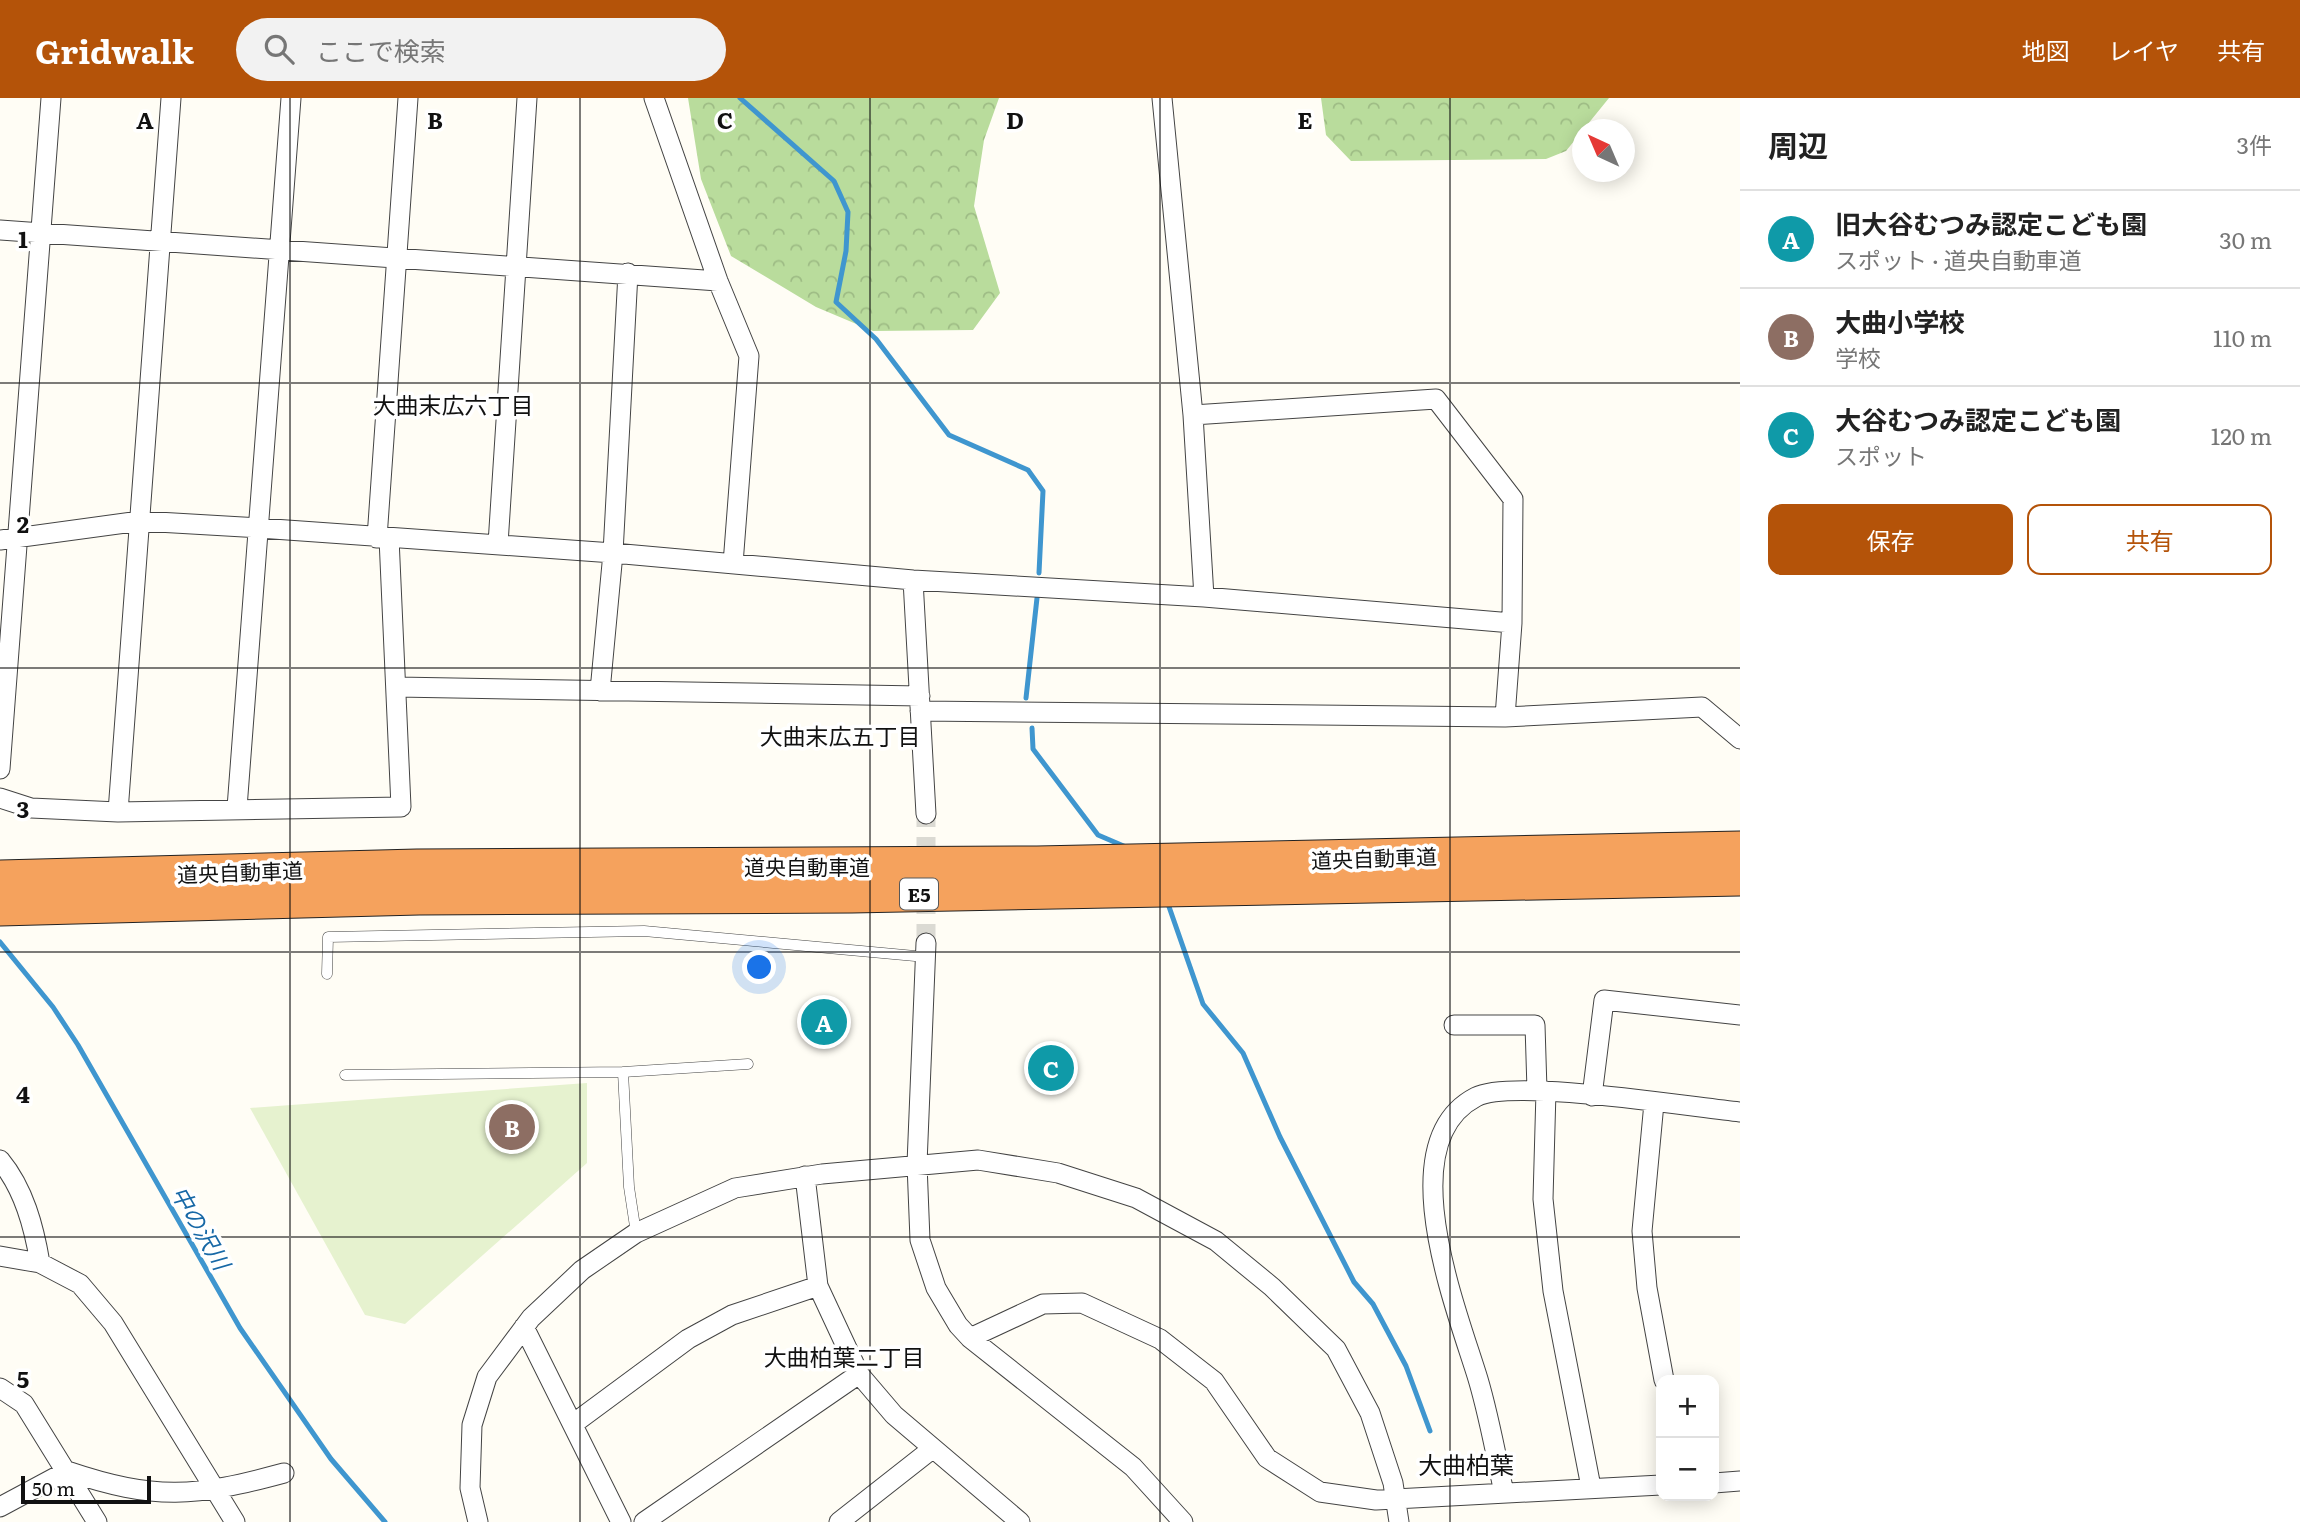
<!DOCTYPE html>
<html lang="ja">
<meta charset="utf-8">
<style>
:root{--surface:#fff;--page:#f2f2f2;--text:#222;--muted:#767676;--line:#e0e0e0;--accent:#b45309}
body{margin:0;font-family:Literata,"Noto Sans JP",serif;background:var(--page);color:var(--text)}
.controls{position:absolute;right:21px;bottom:21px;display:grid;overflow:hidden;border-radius:14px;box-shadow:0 4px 18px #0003}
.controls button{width:63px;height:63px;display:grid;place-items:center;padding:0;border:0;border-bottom:2px solid var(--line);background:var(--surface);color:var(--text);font:35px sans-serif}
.compass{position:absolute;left:1572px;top:21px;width:63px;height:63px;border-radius:50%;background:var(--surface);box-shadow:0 4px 18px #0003;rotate:316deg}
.scale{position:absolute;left:21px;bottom:18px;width:130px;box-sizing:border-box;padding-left:7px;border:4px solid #111;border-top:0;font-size:19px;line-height:24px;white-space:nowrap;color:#111;-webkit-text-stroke:5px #fff;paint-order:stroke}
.you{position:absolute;left:760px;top:870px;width:24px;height:24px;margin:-18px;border:5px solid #fff;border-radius:50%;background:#1a73e8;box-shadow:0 0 0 10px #1a73e833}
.badge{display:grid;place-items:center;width:46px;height:46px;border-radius:50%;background:var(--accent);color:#fff;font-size:23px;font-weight:700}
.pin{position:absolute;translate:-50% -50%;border:4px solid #fff;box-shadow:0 2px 7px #0006}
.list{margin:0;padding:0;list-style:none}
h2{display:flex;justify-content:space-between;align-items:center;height:91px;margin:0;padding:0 28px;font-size:30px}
h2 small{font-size:23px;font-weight:400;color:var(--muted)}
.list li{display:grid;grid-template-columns:46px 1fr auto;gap:21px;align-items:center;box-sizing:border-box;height:98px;padding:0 28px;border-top:2px solid var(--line)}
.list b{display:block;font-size:26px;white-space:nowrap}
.list p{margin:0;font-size:23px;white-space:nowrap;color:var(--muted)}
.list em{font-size:23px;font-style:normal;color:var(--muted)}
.actions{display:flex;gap:14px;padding:21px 28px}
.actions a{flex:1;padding:16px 0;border:2px solid var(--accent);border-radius:14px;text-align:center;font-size:24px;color:var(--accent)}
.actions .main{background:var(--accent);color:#fff}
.icon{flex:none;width:38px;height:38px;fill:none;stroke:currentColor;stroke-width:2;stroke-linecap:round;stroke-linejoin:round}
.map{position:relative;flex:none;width:1740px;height:1424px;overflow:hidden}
header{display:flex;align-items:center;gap:42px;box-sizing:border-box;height:98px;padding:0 35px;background:var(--accent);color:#fff}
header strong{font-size:33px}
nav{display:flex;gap:38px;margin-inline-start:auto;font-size:24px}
.search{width:490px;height:63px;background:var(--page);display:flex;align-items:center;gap:18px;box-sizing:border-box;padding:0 24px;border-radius:38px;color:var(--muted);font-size:26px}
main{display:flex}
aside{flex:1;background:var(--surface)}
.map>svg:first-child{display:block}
.forest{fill:url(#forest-crowns)}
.pitch{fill:#e6f2cf}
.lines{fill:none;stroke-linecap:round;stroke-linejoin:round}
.stream{stroke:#3f96cf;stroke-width:5}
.minor-tunnel{stroke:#dbdad3;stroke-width:19;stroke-dasharray:19 10;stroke-linecap:butt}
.service-casing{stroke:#444;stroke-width:11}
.minor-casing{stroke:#444;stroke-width:21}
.motorway-casing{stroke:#222;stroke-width:37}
.service{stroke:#fff;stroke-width:10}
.minor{stroke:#fff;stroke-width:19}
.motorway{stroke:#f5a25d;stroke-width:35}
.grid{fill:none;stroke:#111;stroke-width:2;stroke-opacity:0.55}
.labels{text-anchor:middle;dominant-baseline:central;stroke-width:7;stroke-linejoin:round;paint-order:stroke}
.shield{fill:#fff;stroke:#585858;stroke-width:2}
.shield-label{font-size:19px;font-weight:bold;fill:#111}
.street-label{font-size:21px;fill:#111;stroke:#fff}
.neighbourhood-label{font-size:23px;fill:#111;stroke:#fff}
.water-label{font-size:23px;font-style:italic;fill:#1768a6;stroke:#fff}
.quarter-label{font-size:24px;fill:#111;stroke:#fff}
.grid-label{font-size:23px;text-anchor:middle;font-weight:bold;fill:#111;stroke:#fff;stroke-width:7;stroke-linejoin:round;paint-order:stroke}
</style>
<header>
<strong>Gridwalk</strong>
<div class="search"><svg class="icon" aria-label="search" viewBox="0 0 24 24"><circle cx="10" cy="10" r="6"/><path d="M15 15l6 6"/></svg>ここで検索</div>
<nav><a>地図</a><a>レイヤ</a><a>共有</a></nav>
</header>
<main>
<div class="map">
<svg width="1740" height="1424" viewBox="0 0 1740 1424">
<defs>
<pattern id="forest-crowns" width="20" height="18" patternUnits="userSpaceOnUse" patternTransform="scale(1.75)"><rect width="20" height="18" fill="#b9dc9c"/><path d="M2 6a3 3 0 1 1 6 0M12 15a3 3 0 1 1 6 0" fill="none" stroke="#9ebc85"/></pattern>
</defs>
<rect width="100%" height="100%" fill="#fffdf5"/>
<!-- forest -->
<path class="forest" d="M 688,0 L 999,0 L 984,42 L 974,108 L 1000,195 L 973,232 L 873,233 L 816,209 L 731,158 L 701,81 Z
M 1321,0 L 1609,0 L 1566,53 L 1546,61 L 1351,63 L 1326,37 Z"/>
<!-- pitch -->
<path class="pitch" d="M 587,985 L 587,1065 L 405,1226 L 365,1217 L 250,1010 Z"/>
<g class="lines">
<!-- stream -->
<path class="stream" d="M 740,0 L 834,83 L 848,114 L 846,153 L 836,204 L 876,241 L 949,337 L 1028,372 L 1043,393 L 1039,475
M 1026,600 L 1037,500
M 1032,630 L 1033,651 L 1098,737 L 1126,749
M 1167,803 L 1203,906 L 1243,955 L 1280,1039 L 1354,1184 L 1373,1206 L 1406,1268 L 1430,1333
M 0,844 L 53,909 L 78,947 L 240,1230 L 331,1361 L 385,1424"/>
<!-- minor-tunnel -->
<path class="minor-tunnel" d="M 926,845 L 926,716"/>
<!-- service casing -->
<g class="service-casing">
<path id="service" d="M 327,876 L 328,839 L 644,833 L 926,859
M 623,974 L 748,966
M 345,977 L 623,974 L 629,1089 L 636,1135"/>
</g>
<!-- minor casing -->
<g class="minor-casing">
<path id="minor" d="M 654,0 L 718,183 L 749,258 L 733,466
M 1162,0 L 1193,317 L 1204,499
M 0,132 L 718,183
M 1193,317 L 1436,301 L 1513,401 L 1512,525 L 1505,619
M 377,440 L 408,0
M 0,442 L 140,423 L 259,430 L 613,455 L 913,482 L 1204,499 L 1512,525
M 498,446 L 527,0
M 913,482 L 926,716
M 397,589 L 920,598
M 600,593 L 613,455 L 628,175
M 920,613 L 1505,619 L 1702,609 L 1740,641
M 0,671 L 51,0
M 0,700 L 31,710 L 118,714 L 401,709 L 389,440
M 237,710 L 291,0
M 118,714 L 171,0
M 926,845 L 917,1066 L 920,1142 L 936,1190 L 958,1227 L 970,1240 L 1133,1369 L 1183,1424
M 1454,927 L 1535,927 L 1537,992
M 1546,993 L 1543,1101 L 1553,1193 L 1591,1389
M 1592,998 L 1604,902 L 1740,917
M 1654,1005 L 1642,1133 L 1647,1190 L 1664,1282
M 0,1062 C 24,1091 34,1129 40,1165
M 805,1078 L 818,1188 L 859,1276 L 894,1317 L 1020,1424
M 0,1158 L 40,1165 L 80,1186 L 113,1225 L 235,1424
M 524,1229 L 621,1424
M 970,1240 L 1043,1206 L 1082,1205 L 1160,1241 L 1214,1283 L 1267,1360 L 1320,1394 L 1376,1402 L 1661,1387
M 0,1290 L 24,1306 L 97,1424
M 573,1326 L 688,1241 L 732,1217 L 818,1188
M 1714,1385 L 1740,1383
M 1504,1395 C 1496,1357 1489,1318 1478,1281 C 1457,1212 1389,1044 1476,999 C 1512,980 1690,1009 1740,1014
M 0,1409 L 67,1373 C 156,1403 195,1399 284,1375
M 478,1424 L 470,1390 L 472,1327 L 487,1279 L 531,1220 L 582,1172 L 636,1135 L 735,1090 L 822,1076 L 978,1062 L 1058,1075 L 1136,1100 L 1216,1143 L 1272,1189 L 1336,1251 L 1370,1315 L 1393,1385 L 1399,1424
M 644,1424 L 859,1276
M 839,1424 L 932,1351"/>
</g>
<!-- motorway casing -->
<g class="motorway-casing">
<path id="motorway" d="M 0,780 L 417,769 L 1037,766 L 1740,751
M 0,810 L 419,799 L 852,797 L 1740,780"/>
</g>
<!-- service -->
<use href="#service" class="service"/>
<!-- minor -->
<use href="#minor" class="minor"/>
<!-- motorway -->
<use href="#motorway" class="motorway"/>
</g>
<!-- grid -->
<path class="grid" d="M 290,0 L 290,1424M 580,0 L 580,1424M 870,0 L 870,1424M 1160,0 L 1160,1424M 1450,0 L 1450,1424M 0,285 L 1740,285M 0,570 L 1740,570M 0,854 L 1740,854M 0,1139 L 1740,1139"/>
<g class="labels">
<!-- shield labels -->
<rect class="shield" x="900" y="780.5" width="38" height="31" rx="5"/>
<g class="shield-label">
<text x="919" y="796">E5</text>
</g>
<!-- street labels -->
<g class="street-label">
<text transform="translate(1374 759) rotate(-2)">道央自動車道</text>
<text x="807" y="767">道央自動車道</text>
<text transform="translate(240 773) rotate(-2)">道央自動車道</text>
</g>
<!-- neighbourhood labels -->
<g class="neighbourhood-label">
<text x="453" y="306">大曲末広六丁目</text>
<text x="840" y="637">大曲末広五丁目</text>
<text x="844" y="1258">大曲柏葉二丁目</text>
</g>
<!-- water labels -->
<g class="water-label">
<text transform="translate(202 1129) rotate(60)">中の沢川</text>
</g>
<!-- quarter labels -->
<g class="quarter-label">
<text x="1466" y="1365">大曲柏葉</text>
</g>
</g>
<g class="grid-label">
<text x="145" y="31">A</text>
<text x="435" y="31">B</text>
<text x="725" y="31">C</text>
<text x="1015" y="31">D</text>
<text x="1305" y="31">E</text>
<text x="23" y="150">1</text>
<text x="23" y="435">2</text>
<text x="23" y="720">3</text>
<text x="23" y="1005">4</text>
<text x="23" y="1290">5</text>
</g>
</svg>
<div class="controls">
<button>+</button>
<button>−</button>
</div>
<svg class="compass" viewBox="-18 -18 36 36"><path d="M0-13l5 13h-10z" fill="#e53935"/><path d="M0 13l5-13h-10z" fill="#767676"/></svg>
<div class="scale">50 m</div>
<div class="you"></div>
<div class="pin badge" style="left:824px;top:924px;background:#0f9aa8">A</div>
<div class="pin badge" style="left:512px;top:1029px;background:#8d6e63">B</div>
<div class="pin badge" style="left:1051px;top:970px;background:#0f9aa8">C</div>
</div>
<aside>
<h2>周辺<small>3件</small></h2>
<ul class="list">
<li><span class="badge" style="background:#0f9aa8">A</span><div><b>旧大谷むつみ認定こども園</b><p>スポット · 道央自動車道</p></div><em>30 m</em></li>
<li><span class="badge" style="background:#8d6e63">B</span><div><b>大曲小学校</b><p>学校</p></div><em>110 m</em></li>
<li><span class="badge" style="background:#0f9aa8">C</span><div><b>大谷むつみ認定こども園</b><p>スポット</p></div><em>120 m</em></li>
</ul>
<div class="actions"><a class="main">保存</a><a>共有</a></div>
</aside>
</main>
